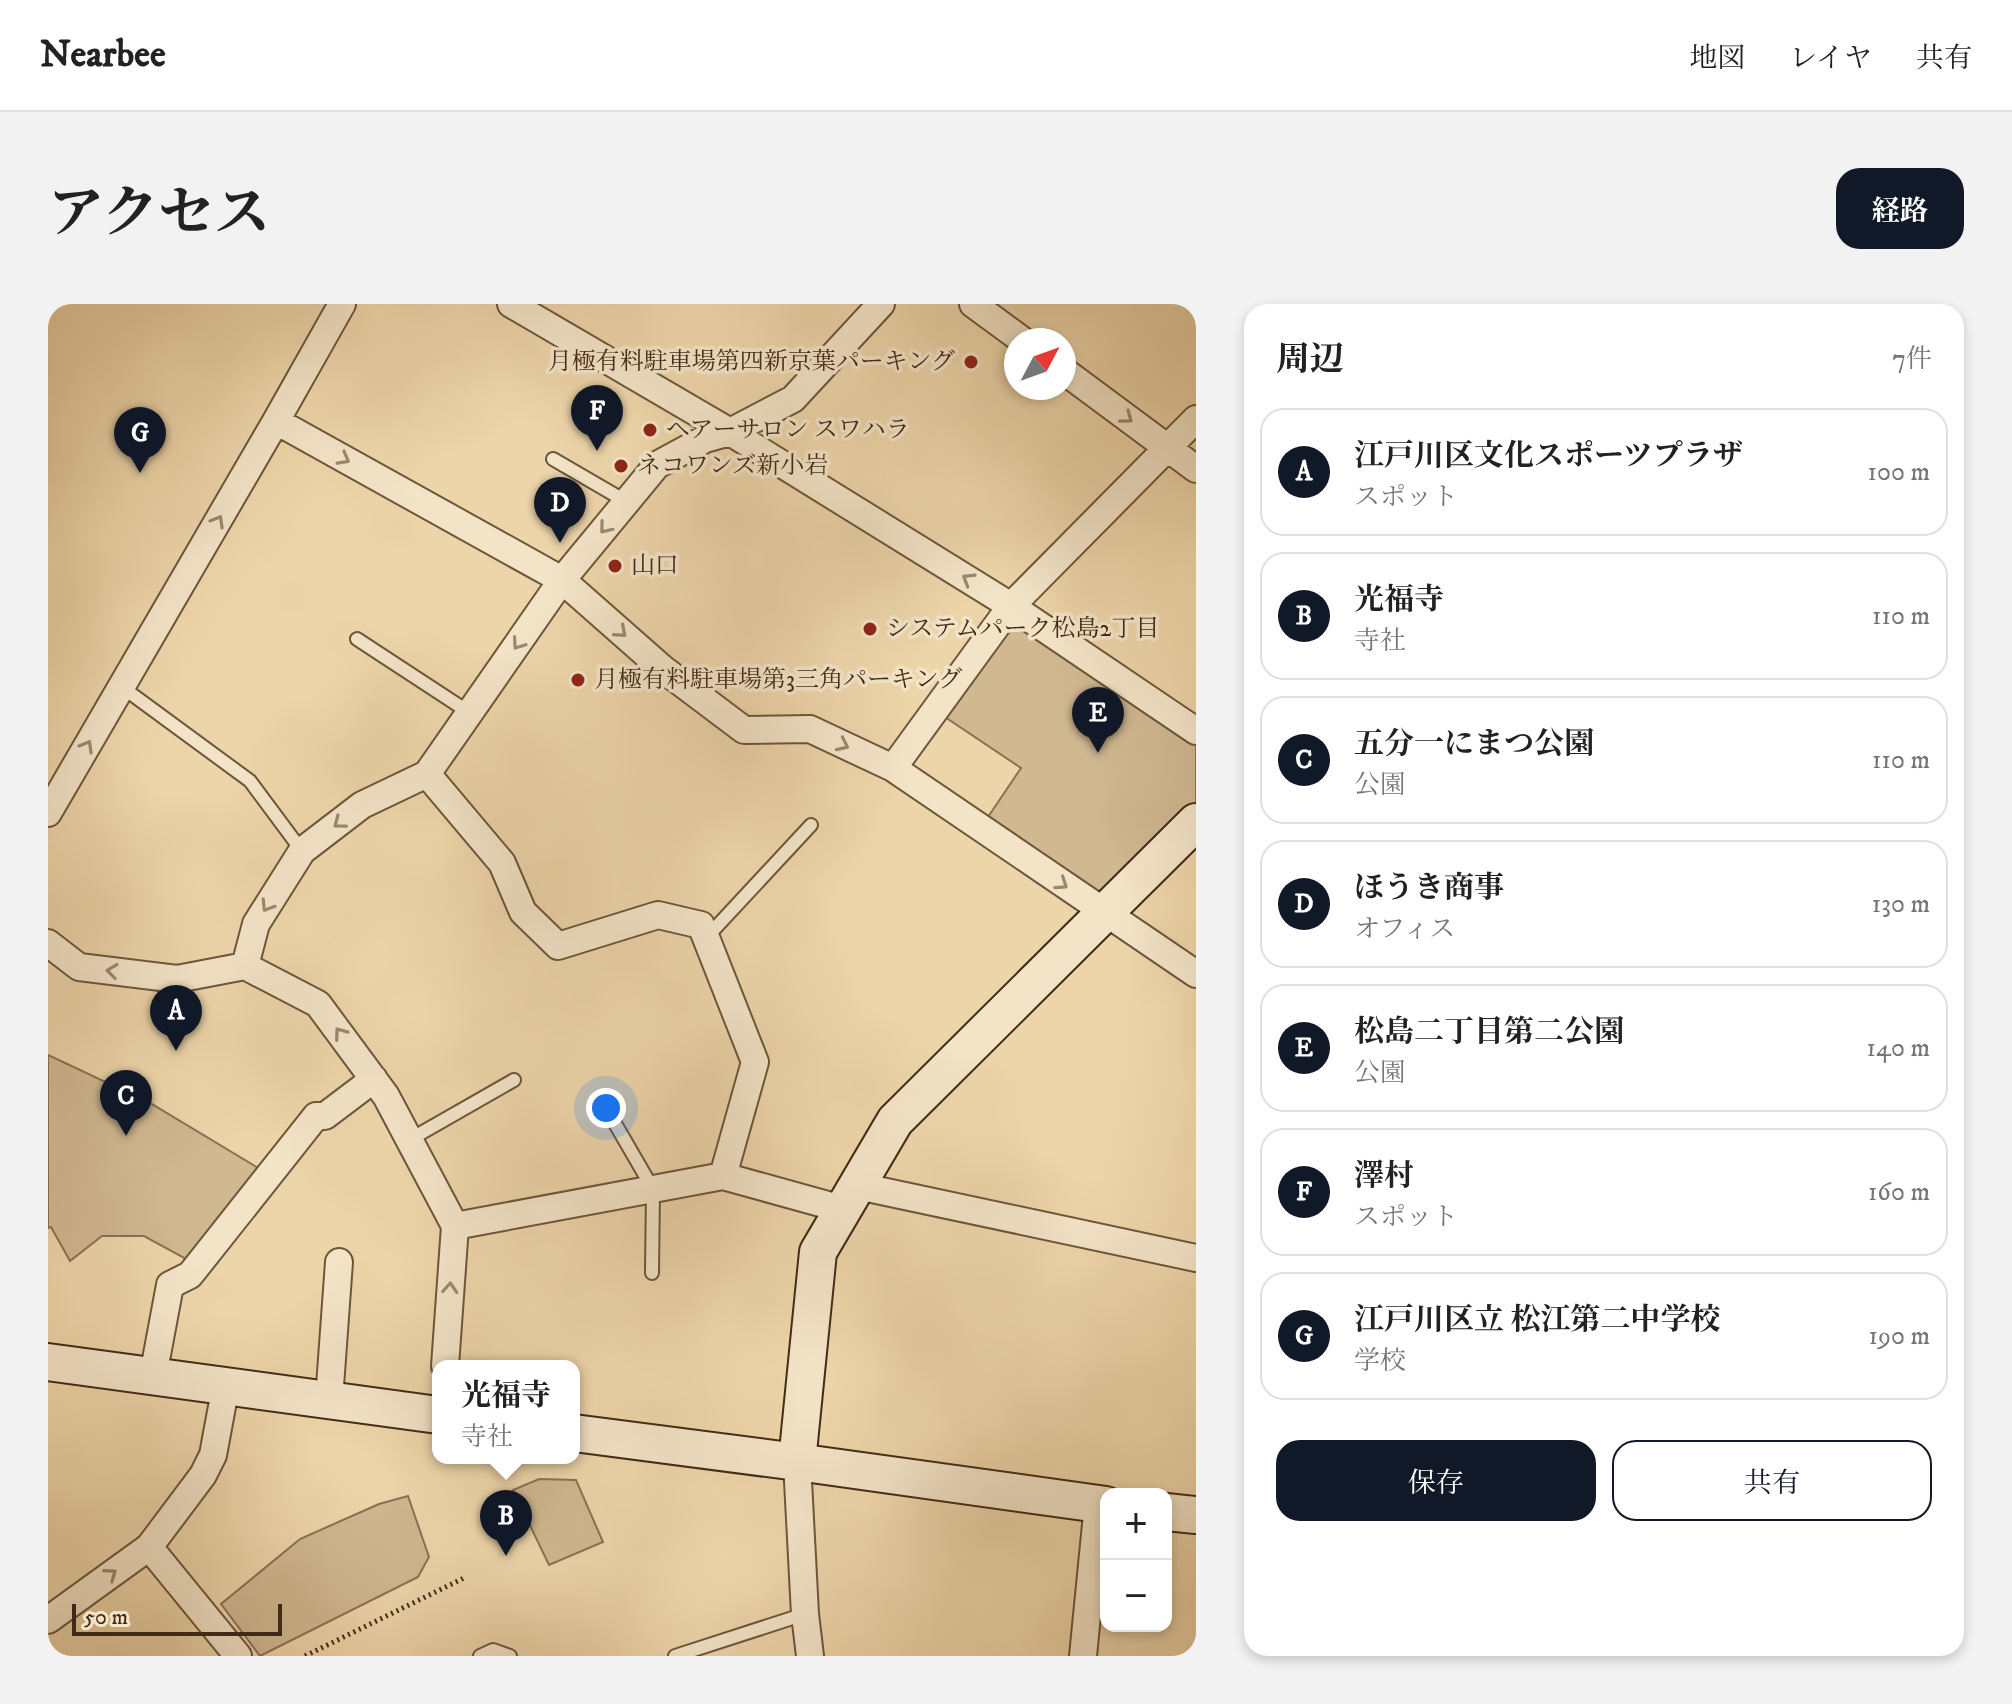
<!DOCTYPE html>
<html lang="ja">
<meta charset="utf-8">
<style>
:root{--surface:#fff;--page:#f2f2f2;--text:#222;--muted:#767676;--line:#e0e0e0;--accent:#111827}
body{margin:0;font-family:"IM FELL DW Pica","Noto Serif JP",serif;background:var(--page);color:var(--text)}
.controls{position:absolute;right:24px;bottom:24px;display:grid;overflow:hidden;border-radius:16px;box-shadow:0 4px 12px #0003}
.controls button{width:72px;height:72px;display:grid;place-items:center;padding:0;border:0;border-bottom:2px solid var(--line);background:var(--surface);color:var(--text);font:40px sans-serif}
.compass{position:absolute;left:956px;top:24px;width:72px;height:72px;border-radius:50%;background:var(--surface);box-shadow:0 4px 12px #0003;rotate:49deg}
.scale{position:absolute;left:24px;bottom:20px;width:210px;box-sizing:border-box;padding-left:8px;border:4px solid #422b16;border-top:0;font-size:22px;line-height:28px;white-space:nowrap;color:#422b16;-webkit-text-stroke:6px #f3e4c8;paint-order:stroke}
.you{position:absolute;left:558px;top:804px;width:28px;height:28px;margin:-20px;border:6px solid #fff;border-radius:50%;background:#1a73e8;box-shadow:0 0 0 12px #1a73e833}
.badge{display:grid;place-items:center;width:52px;height:52px;border-radius:50%;background:var(--accent);color:#fff;font-size:26px;font-weight:700}
.pin{position:absolute;translate:-50% -66px;filter:drop-shadow(0 2px 4px #0008)}
.pin::after{content:'';position:absolute;top:42px;width:28px;height:24px;background:inherit;clip-path:polygon(0 0,100% 0,50% 100%)}
.popup{position:absolute;left:384px;top:1056px;width:148px;height:104px;box-sizing:border-box;display:grid;place-content:center;border-radius:16px;background:var(--surface);filter:drop-shadow(0 2px 6px #0005);font-size:26px;white-space:nowrap;color:var(--muted)}
.popup b{font-size:30px;color:var(--text)}
.popup::after{content:'';position:absolute;left:50%;top:100%;margin-left:-16px;border:16px solid transparent;border-top-color:var(--surface)}
.list{margin:0;padding:0;list-style:none}
h2{display:flex;justify-content:space-between;align-items:center;height:104px;margin:0;padding:0 32px;font-size:34px}
h2 small{font-size:26px;font-weight:400;color:var(--muted)}
.list li{display:grid;grid-template-columns:52px 1fr auto;gap:24px;align-items:center;box-sizing:border-box;height:128px;margin:0 16px 16px;padding:0 16px;border:2px solid var(--line);border-radius:24px}
.list b{display:block;font-size:30px;white-space:nowrap}
.list p{margin:0;font-size:26px;white-space:nowrap;color:var(--muted)}
.list em{font-size:26px;font-style:normal;color:var(--muted)}
.actions{display:flex;gap:16px;padding:24px 32px}
.actions a{flex:1;padding:18px 0;border:2px solid var(--accent);border-radius:24px;text-align:center;font-size:28px;color:var(--accent)}
.actions .main{background:var(--accent);color:#fff}
.map{position:relative;flex:none;width:1148px;height:1352px;overflow:hidden;border-radius:24px}
header{display:flex;align-items:center;gap:48px;box-sizing:border-box;height:112px;padding:0 40px;background:var(--surface);border-bottom:2px solid var(--line)}
header strong{font-size:38px}
nav{display:flex;gap:44px;margin-inline-start:auto;font-size:28px}
.intro{display:flex;align-items:center;justify-content:space-between;box-sizing:border-box;height:192px;padding:0 48px}
h1{margin:0;font-size:56px}
.button{padding:20px 36px;border-radius:24px;background:var(--accent);color:#fff;font-size:28px;font-weight:700}
main{display:flex;gap:48px;padding:0 48px}
aside{flex:1;background:var(--surface);border-radius:24px;box-shadow:0 4px 12px #0003}
.map>svg:first-child{display:block}
.green{fill:#d0b891;stroke:#897254;stroke-width:2}
.lines{fill:none;stroke-linecap:round;stroke-linejoin:round}
.lane-casing{stroke:#6d563b;stroke-width:16}
.street-casing{stroke:#6d563b;stroke-width:30}
.secondary-casing{stroke:#422b16;stroke-width:40}
.path{stroke:#422b16;stroke-width:5;stroke-dasharray:2 4;stroke-linecap:butt}
.lane{stroke:#f3e4c8;stroke-width:12}
.street{stroke:#f3e4c8;stroke-width:26}
.secondary{stroke:#f3e4c8;stroke-width:36}
.oneway{stroke:#9a886f}
.poi-dot{fill:#8f2418;stroke:#f3e4c8;stroke-width:3}
.labels{text-anchor:middle;dominant-baseline:central;stroke-width:7;stroke-linejoin:round;paint-order:stroke}
.poi-label{font-size:24px;fill:#422b16;stroke:#f3e4c8;text-anchor:start}
</style>
<header>
<strong>Nearbee</strong>
<nav><a>地図</a><a>レイヤ</a><a>共有</a></nav>
</header>
<div class="intro"><h1>アクセス</h1><a class="button">経路</a></div>
<main>
<div class="map">
<svg width="1148" height="1352" viewBox="0 0 1148 1352">
<rect width="100%" height="100%" fill="#edd5aa"/>
<filter id="stains"><feTurbulence type="fractalNoise" baseFrequency=".0025" numOctaves="4"/><feColorMatrix values="0 0 0 0 .2 0 0 0 0 .09 0 0 0 0 .02 0 0 0 .5 -.17"/></filter>
<radialGradient id="worn" r=".72"><stop offset=".6" stop-color="#630" stop-opacity="0"/><stop offset="1" stop-color="#630" stop-opacity=".3"/></radialGradient>
<!-- green -->
<path class="green" d="M 966,309 L 1148,434 L 1148,504 L 1059,594 L 938,516 L 973,464 L 894,411 Z
M 0,751 L 102,799 L 212,865 L 138,955 L 96,932 L 54,932 L 22,957 L 3,923 L 0,924 Z
M 491,1175 L 528,1176 L 555,1238 L 501,1261 L 465,1186 Z
M 360,1192 L 381,1253 L 370,1273 L 212,1352 L 173,1300 L 252,1235 L 331,1200 Z"/>
<g class="lines">
<!-- lane casing -->
<g class="lane-casing">
<path id="lane" d="M 505,155 L 579,198
M 309,335 L 422,409
M 74,383 L 202,477 L 254,547
M 658,634 L 763,521
M 565,816 L 605,885 L 604,969
M 361,836 L 466,776
M 432,1352 L 445,1346 L 462,1352
M 627,1352 L 757,1310"/>
</g>
<!-- street casing -->
<g class="street-casing">
<path id="street" d="M 463,0 L 682,128 L 963,302 L 1148,427
M 925,0 L 974,36
M 1016,67 L 1148,165
M 228,117 L 514,276 L 615,365 L 696,426 L 762,425 L 845,464 L 1148,670
M 845,464 L 963,302 L 1148,115
M 379,470 L 454,559 L 475,608 L 510,642 L 610,611 L 653,621 L 707,758 L 675,872
M 0,509 L 228,117 L 294,0
M 0,639 L 31,663 L 129,675 L 197,662 L 270,700 L 338,792 L 407,922 L 397,1062
M 197,662 L 208,620 L 254,547 L 314,501 L 379,470 L 514,276 L 609,161 L 657,135 L 682,128 L 745,95 L 833,0
M 810,882 L 1148,954
M 407,922 L 675,872 L 794,905
M 105,1072 L 122,981 L 142,971 L 268,812 L 277,812 L 326,775
M 281,1096 L 291,958
M 749,1158 L 757,1310 L 762,1352
M 101,1243 L 190,1352
M 0,1316 L 101,1243 L 155,1171 L 165,1151 L 178,1081
M 1035,1352 L 1050,1200"/>
</g>
<!-- secondary casing -->
<g class="secondary-casing">
<path id="secondary" d="M 0,1058 L 390,1111
M 526,1129 L 749,1158 L 1058,1201
M 749,1158 L 770,948 L 847,817 L 1148,518
M 1118,1208 L 1148,1211"/>
</g>
<!-- path -->
<path class="path" d="M 257,1352 L 418,1273"/>
<!-- lane -->
<use href="#lane" class="lane"/>
<!-- street -->
<use href="#street" class="street"/>
<!-- secondary -->
<use href="#secondary" class="secondary"/>
</g>
<!-- one-way arrows -->
<defs><path id="oneway-chevron" d="M-2-3.5L2.5 0L-2 3.5" fill="none" stroke-width="1.6" stroke-linecap="round" stroke-linejoin="round" transform="scale(2)"/></defs>
<g class="oneway">
<use href="#oneway-chevron" transform="translate(1079 114) rotate(37)"/>
<use href="#oneway-chevron" transform="translate(296 155) rotate(29)"/>
<use href="#oneway-chevron" transform="translate(170 217) rotate(-60)"/>
<use href="#oneway-chevron" transform="translate(557 224) rotate(129)"/>
<use href="#oneway-chevron" transform="translate(920 275) rotate(-148)"/>
<use href="#oneway-chevron" transform="translate(573 328) rotate(41)"/>
<use href="#oneway-chevron" transform="translate(470 340) rotate(125)"/>
<use href="#oneway-chevron" transform="translate(795 441) rotate(25)"/>
<use href="#oneway-chevron" transform="translate(39 442) rotate(-60)"/>
<use href="#oneway-chevron" transform="translate(291 519) rotate(143)"/>
<use href="#oneway-chevron" transform="translate(1014 580) rotate(34)"/>
<use href="#oneway-chevron" transform="translate(219 602) rotate(122)"/>
<use href="#oneway-chevron" transform="translate(64 667) rotate(-173)"/>
<use href="#oneway-chevron" transform="translate(292 729) rotate(-126)"/>
<use href="#oneway-chevron" transform="translate(402 984) rotate(-86)"/>
<use href="#oneway-chevron" transform="translate(63 1270) rotate(-36)"/>
</g>
<!-- markers -->
<g class="poi-dot">
<circle cx="923" cy="58" r="8"/>
<circle cx="602" cy="126" r="8"/>
<circle cx="573" cy="162" r="8"/>
<circle cx="567" cy="262" r="8"/>
<circle cx="822" cy="325" r="8"/>
<circle cx="530" cy="376" r="8"/>
</g>
<g class="labels">
<!-- poi labels -->
<g class="poi-label">
<text x="907" y="58" text-anchor="end">月極有料駐車場第四新京葉パーキング</text>
<text x="618" y="126">ヘアーサロン スワハラ</text>
<text x="589" y="162">ネコワンズ新小岩</text>
<text x="583" y="262">山口</text>
<text x="838" y="325">システムパーク松島2丁目</text>
<text x="546" y="376">月極有料駐車場第3三角パーキング</text>
</g>
</g>
<rect width="100%" height="100%" filter="url(#stains)"/>
<rect width="100%" height="100%" fill="url(#worn)"/>
</svg>
<div class="controls">
<button>+</button>
<button>−</button>
</div>
<svg class="compass" viewBox="-18 -18 36 36"><path d="M0-13l5 13h-10z" fill="#e53935"/><path d="M0 13l5-13h-10z" fill="#767676"/></svg>
<div class="scale">50 m</div>
<div class="you"></div>
<div class="pin badge" style="left:128px;top:747px">A</div>
<div class="pin badge" style="left:458px;top:1252px">B</div>
<div class="popup"><b>光福寺</b>寺社</div>
<div class="pin badge" style="left:78px;top:832px">C</div>
<div class="pin badge" style="left:512px;top:239px">D</div>
<div class="pin badge" style="left:1050px;top:449px">E</div>
<div class="pin badge" style="left:549px;top:147px">F</div>
<div class="pin badge" style="left:92px;top:169px">G</div>
</div>
<aside>
<h2>周辺<small>7件</small></h2>
<ul class="list">
<li><span class="badge">A</span><div><b>江戸川区文化スポーツプラザ</b><p>スポット</p></div><em>100 m</em></li>
<li><span class="badge">B</span><div><b>光福寺</b><p>寺社</p></div><em>110 m</em></li>
<li><span class="badge">C</span><div><b>五分一にまつ公園</b><p>公園</p></div><em>110 m</em></li>
<li><span class="badge">D</span><div><b>ほうき商事</b><p>オフィス</p></div><em>130 m</em></li>
<li><span class="badge">E</span><div><b>松島二丁目第二公園</b><p>公園</p></div><em>140 m</em></li>
<li><span class="badge">F</span><div><b>澤村</b><p>スポット</p></div><em>160 m</em></li>
<li><span class="badge">G</span><div><b>江戸川区立 松江第二中学校</b><p>学校</p></div><em>190 m</em></li>
</ul>
<div class="actions"><a class="main">保存</a><a>共有</a></div>
</aside>
</main>
